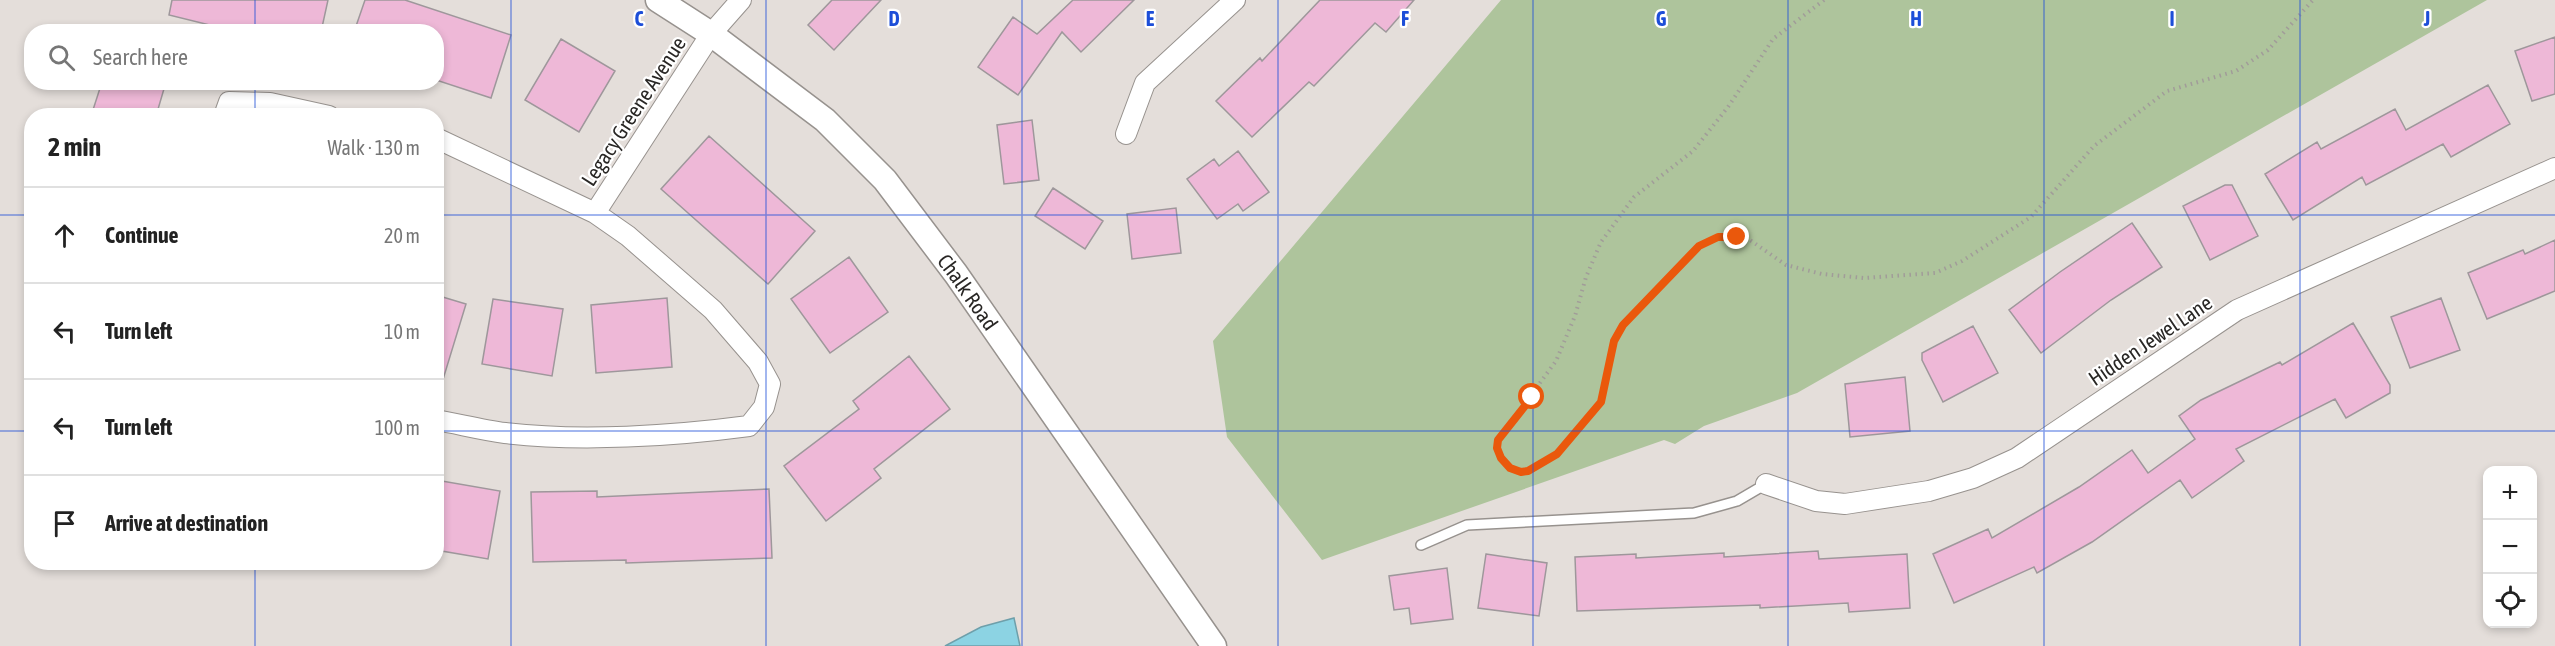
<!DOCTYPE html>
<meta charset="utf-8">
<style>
:root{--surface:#fff;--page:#f2f2f2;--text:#222;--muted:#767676;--line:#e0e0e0}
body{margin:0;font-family:"Asap Condensed",sans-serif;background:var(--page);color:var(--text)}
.controls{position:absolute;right:18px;bottom:18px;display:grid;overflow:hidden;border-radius:12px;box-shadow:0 3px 9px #0003}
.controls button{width:54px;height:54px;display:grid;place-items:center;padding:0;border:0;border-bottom:2px solid var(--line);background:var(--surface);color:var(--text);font:30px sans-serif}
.stop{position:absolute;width:18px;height:18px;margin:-14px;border:4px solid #ea580c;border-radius:50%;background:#fff}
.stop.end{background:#ea580c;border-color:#fff;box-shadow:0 2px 6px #0008}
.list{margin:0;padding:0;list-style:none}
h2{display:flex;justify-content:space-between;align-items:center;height:78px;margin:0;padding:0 24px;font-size:26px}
h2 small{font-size:20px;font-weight:400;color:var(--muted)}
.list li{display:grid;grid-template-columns:39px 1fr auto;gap:18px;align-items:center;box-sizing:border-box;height:96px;padding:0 24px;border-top:2px solid var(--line)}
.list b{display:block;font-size:22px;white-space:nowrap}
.list em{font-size:20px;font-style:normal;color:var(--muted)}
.icon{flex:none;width:33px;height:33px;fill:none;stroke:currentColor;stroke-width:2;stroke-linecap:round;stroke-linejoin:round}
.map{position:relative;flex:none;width:2555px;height:646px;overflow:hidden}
.search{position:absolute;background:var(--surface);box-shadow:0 3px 9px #0003;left:24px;top:24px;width:420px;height:66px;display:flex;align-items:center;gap:15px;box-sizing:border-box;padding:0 21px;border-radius:24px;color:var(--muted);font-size:22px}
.panel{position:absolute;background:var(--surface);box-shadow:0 3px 9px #0003;left:24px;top:108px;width:420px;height:462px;border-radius:24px}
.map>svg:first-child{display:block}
.green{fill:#aec49c}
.water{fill:#8cd3e3;stroke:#6e9faa;stroke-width:1.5}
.building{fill:#eeb8d7;stroke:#9e979b;stroke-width:1.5}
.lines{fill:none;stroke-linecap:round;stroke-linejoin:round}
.service-casing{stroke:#97928e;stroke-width:12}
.minor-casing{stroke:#97928e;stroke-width:22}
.tertiary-casing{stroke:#97928e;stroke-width:27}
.path{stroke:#a19c99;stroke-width:4;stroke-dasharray:1.5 4.5;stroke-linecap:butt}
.service{stroke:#fff;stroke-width:9}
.minor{stroke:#fff;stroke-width:20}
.tertiary{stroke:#fff;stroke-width:24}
.route{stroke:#ea580c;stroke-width:8}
.grid{fill:none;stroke:#1d4ed8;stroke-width:1.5;stroke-opacity:0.55}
.labels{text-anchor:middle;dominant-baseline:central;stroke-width:4.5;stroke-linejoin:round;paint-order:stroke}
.street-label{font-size:21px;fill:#292725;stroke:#fff}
.grid-label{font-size:20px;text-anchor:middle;font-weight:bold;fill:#1d4ed8;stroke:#fff;stroke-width:4.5;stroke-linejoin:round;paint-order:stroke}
</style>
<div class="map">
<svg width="2555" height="646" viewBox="0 0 2555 646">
<rect width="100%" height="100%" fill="#e4deda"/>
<!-- green -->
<path class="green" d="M 1501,0 L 2487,0 L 1797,393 L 1704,426 L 1675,444 L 1664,440 L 1322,560 L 1227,437 L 1213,341 Z"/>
<!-- water -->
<path class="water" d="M 1014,618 L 1020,646 L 945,646 L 981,627 Z"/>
<!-- building -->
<path class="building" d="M 172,0 L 328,0 L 321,32 L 238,32 L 169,15 Z
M 365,0 L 405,0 L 511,35 L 491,98 L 436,80 L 436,32 L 354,32 Z
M 832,0 L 881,0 L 834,50 L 808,25 Z
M 1073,0 L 1134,0 L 1081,52 L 1062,32 L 1018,95 L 978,67 L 1013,17 L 1037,34 Z
M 1320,0 L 1414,0 L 1386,32 L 1375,23 L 1314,86 L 1309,82 L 1252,137 L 1216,101 L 1260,58 L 1262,61 Z
M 2555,37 L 2555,94 L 2532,101 L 2515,51 Z
M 561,39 L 615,71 L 579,132 L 525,100 Z
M 102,82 L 166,82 L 156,116 L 91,116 Z
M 2488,85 L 2510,124 L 2451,157 L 2443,144 L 2366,185 L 2362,177 L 2293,220 L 2265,174 L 2317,142 L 2321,149 L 2395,109 L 2406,130 Z
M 1032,120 L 1039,180 L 1004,184 L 997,125 Z
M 709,136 L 815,231 L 768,284 L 661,189 Z
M 1238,151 L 1269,192 L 1243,211 L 1238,204 L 1217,219 L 1187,179 L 1214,159 L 1219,166 Z
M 2225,185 L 2232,185 L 2258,236 L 2210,260 L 2183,206 Z
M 1053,188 L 1103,221 L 1085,249 L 1035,216 Z
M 1176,208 L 1181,253 L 1132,259 L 1127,214 Z
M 2132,223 L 2162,267 L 2111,300 L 2041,353 L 2009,310 L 2060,272 Z
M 2555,240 L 2555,291 L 2487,319 L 2468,273 L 2523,250 L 2525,254 Z
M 849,257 L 888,312 L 830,353 L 791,299 Z
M 436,295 L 466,304 L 441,386 L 436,385 Z
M 667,298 L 672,367 L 596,373 L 591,305 Z
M 2441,298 L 2460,350 L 2410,368 L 2391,317 Z
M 493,299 L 563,309 L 552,376 L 482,364 Z
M 2353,323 L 2390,385 L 2390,393 L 2346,418 L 2335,399 L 2236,449 L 2244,461 L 2192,498 L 2180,480 L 2092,542 L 2037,573 L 2034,567 L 1954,603 L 1933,554 L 1988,529 L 1992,538 L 2079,487 L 2132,450 L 2148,473 L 2195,439 L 2179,416 L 2201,400 L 2280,362 L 2282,365 Z
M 1973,326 L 1998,373 L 1943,402 L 1922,360 L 1922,353 Z
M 909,356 L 950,409 L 874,469 L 881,478 L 826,521 L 784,466 L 859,409 L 853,401 Z
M 1905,377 L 1910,431 L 1850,437 L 1845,384 Z
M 436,480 L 500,491 L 488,559 L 436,550 Z
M 769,489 L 772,558 L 626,563 L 626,560 L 533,562 L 531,492 L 597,491 L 597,497 Z
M 1818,551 L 1819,559 L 1907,554 L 1910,608 L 1849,612 L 1848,603 L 1760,608 L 1760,605 L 1577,611 L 1575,557 L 1636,554 L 1636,558 L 1724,553 L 1724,557 Z
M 1486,554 L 1547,563 L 1539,616 L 1478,608 Z
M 1447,568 L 1453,619 L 1411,624 L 1409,608 L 1394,610 L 1389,576 Z"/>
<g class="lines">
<!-- service casing -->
<g class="service-casing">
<path id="service" d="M 1421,545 L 1467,525 L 1694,513 L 1737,501 L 1766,484"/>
</g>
<!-- minor casing -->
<g class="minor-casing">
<path id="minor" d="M 224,116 L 229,102 L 270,103 L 329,116
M 1126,134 L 1145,83 L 1235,0
M 436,138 L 595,213 L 628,236 L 713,310 L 758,362 L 770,384 L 764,407 L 749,426 C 674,436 580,442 505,433 C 482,430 459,424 436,420
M 595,213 L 711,34 L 741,0
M 1766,484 L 1816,501 L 1845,504 L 1929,491 L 1973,478 L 2017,458 L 2237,310 L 2555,168"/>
</g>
<!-- tertiary casing -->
<g class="tertiary-casing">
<g id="tertiary">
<path id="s1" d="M 658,0 L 711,34 L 825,120 L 885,180 L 956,274 L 1214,646"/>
</g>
</g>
<!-- path -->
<path class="path" d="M 1824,0 L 1773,39 L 1728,107 L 1693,151 L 1634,197 L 1601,242 L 1586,277 L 1575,316 L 1556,361 L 1498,440 C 1494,457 1511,472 1528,471 L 1557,454 L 1601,402 L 1614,341 L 1623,325 L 1699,246 L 1718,237 L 1747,238 L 1786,265 L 1822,274 L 1864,278 L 1935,273 L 1962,261 L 2031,217 L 2094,146 L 2167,91 L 2236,71 L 2268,50 L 2313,0"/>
<!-- service -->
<use href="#service" class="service"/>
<!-- minor -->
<use href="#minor" class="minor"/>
<!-- tertiary -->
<use href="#tertiary" class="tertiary"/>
</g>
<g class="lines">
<!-- route -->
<path class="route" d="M 1532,397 L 1498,440 L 1497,448 L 1501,458 L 1510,468 L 1521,472 L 1528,471 L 1557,454 L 1601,402 L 1614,341 L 1623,325 L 1699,246 L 1718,237 L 1737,237"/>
</g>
<!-- grid -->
<path class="grid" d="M 255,0 L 255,32M 511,0 L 511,646M 766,0 L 766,646M 1022,0 L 1022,646M 1278,0 L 1278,646M 1533,0 L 1533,646M 1788,0 L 1788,646M 2044,0 L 2044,646M 2300,0 L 2300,646M 255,82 L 255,116M 0,215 L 32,215M 436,215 L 2555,215M 0,431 L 32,431M 436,431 L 2555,431M 255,562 L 255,646"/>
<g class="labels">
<!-- street labels -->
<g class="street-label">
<text transform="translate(633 111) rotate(-57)">Legacy Greene Avenue</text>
<text stroke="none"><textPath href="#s1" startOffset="430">Chalk Road</textPath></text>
<text transform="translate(2150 340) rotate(-34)">Hidden Jewel Lane</text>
</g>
</g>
<g class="grid-label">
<text x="639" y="26">C</text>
<text x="894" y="26">D</text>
<text x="1150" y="26">E</text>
<text x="1405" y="26">F</text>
<text x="1661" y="26">G</text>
<text x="1916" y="26">H</text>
<text x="2172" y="26">I</text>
<text x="2427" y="26">J</text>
</g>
</svg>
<div class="controls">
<button>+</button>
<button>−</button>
<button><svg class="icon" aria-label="locate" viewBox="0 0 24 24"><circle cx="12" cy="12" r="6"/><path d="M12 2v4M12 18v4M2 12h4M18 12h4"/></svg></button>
</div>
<div class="stop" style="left:1532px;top:397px"></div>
<div class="stop end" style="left:1737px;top:237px"></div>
<div class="search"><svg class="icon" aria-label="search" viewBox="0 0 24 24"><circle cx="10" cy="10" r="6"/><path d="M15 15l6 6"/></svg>Search here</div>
<section class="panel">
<h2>2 min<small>Walk · 130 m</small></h2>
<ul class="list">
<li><svg class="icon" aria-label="ahead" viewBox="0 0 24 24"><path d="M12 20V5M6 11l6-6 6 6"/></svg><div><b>Continue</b></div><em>20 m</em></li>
<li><svg class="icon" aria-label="left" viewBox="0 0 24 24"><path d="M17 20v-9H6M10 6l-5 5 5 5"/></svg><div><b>Turn left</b></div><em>10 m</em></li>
<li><svg class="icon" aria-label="left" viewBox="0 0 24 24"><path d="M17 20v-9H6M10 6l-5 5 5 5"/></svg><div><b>Turn left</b></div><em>100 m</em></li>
<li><svg class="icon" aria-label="arrive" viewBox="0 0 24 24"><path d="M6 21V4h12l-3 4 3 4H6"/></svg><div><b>Arrive at destination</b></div></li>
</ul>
</section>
</div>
